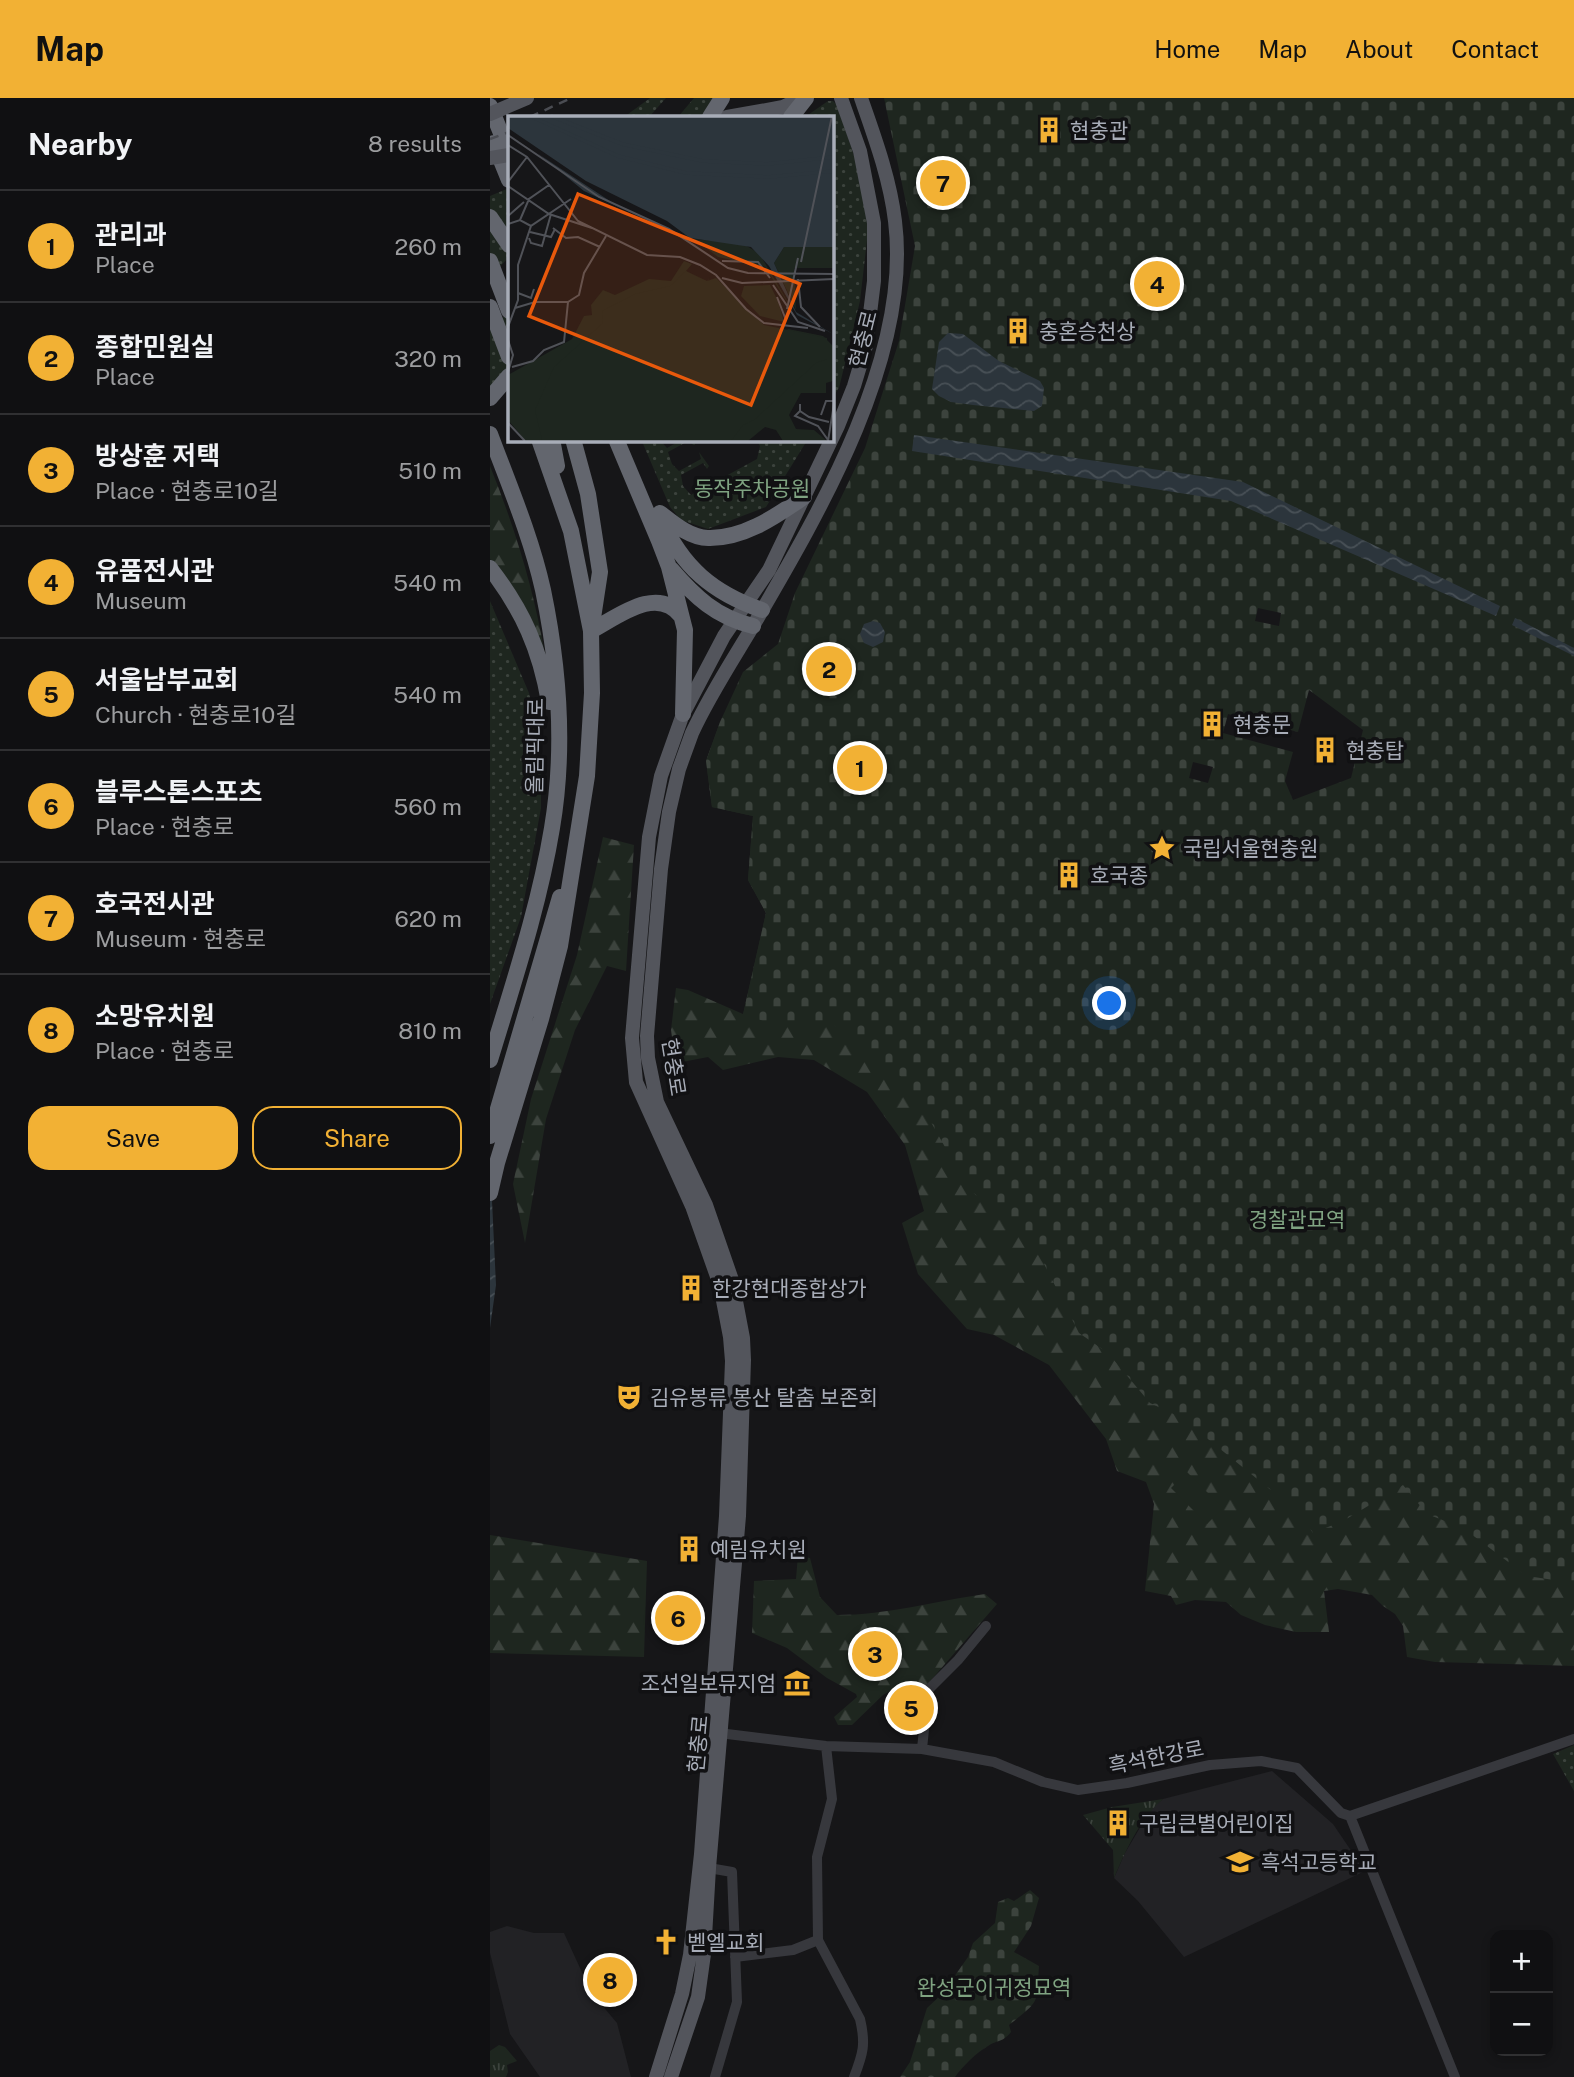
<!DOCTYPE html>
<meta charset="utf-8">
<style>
:root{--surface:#101012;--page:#1e1e20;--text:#f1f3f6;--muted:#9c9d9f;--line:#303032;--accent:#f2b134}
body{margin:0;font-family:"Public Sans","Noto Sans KR",sans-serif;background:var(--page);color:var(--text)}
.controls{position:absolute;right:21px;bottom:21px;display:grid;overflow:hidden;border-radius:14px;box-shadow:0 4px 10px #0003}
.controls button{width:63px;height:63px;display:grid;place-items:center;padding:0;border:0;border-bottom:2px solid var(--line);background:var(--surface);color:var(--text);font:35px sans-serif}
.you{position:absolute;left:620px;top:906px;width:24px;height:24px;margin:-18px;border:5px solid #fff;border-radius:50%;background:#1a73e8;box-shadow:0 0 0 10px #1a73e833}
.badge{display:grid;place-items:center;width:46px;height:46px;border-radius:50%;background:var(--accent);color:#111;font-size:23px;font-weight:700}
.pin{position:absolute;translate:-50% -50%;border:4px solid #fff;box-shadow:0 2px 7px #0006}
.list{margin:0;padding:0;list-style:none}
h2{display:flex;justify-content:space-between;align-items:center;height:91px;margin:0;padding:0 28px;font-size:30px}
h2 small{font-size:23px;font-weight:400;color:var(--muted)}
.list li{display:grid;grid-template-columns:46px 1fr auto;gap:21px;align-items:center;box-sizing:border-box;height:112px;padding:0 28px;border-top:2px solid var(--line)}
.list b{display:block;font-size:26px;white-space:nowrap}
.list p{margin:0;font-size:23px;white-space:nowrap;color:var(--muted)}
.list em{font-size:23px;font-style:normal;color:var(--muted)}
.actions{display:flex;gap:14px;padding:21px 28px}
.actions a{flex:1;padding:16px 0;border:2px solid var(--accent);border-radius:21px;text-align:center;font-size:24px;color:var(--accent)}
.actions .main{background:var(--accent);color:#111}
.map{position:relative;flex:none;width:1084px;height:1979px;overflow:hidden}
header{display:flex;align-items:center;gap:42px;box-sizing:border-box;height:98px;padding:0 35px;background:var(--accent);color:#111}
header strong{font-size:33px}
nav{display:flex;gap:38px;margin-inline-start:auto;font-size:24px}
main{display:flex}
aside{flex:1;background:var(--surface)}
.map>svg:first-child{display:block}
.built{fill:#222225}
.grass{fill:url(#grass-tufts)}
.forest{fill:url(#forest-firs)}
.cemetery{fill:url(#cemetery-stones);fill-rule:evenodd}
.park{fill:url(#park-dots)}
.pitch{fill:#1e261f}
.water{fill:url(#water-waves)}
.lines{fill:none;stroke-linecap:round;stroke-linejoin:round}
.minor{stroke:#37383d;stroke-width:10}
.major{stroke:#53555c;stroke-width:14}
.highway{stroke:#63666e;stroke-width:16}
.rail{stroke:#4a4c52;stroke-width:2.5;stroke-dasharray:9 7;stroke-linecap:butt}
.major-bridge{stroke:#53555c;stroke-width:14}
.labels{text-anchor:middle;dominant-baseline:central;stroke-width:7;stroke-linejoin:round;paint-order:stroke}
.poi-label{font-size:21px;fill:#a8adb8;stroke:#111113;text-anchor:start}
.street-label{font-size:21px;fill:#a8adb8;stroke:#111113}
.park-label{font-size:21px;fill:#7fa381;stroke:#111113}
.inset-river{fill:none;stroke:#2c353c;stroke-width:3.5}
.inset-road{fill:none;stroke:#505258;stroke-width:2}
.view{fill:#e8590c;fill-opacity:0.15;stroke:#e8590c;stroke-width:3.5}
.inset-edge{fill:none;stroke:#a8adb8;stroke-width:3.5}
</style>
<header>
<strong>Map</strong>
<nav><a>Home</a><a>Map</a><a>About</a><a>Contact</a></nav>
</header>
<main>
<aside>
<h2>Nearby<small>8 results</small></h2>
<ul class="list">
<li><span class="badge">1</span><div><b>관리과</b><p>Place</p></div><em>260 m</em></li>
<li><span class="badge">2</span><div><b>종합민원실</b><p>Place</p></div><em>320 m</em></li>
<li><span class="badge">3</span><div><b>방상훈 저택</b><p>Place · 현충로10길</p></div><em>510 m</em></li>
<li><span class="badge">4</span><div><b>유품전시관</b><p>Museum</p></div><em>540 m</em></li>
<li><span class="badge">5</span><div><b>서울남부교회</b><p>Church · 현충로10길</p></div><em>540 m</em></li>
<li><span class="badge">6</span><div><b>블루스톤스포츠</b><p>Place · 현충로</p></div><em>560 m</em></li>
<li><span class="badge">7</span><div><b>호국전시관</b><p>Museum · 현충로</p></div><em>620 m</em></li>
<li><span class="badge">8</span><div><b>소망유치원</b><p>Place · 현충로</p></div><em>810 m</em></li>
</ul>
<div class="actions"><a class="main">Save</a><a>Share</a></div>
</aside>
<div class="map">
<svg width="1084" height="1979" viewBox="0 0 1084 1979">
<defs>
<pattern id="grass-tufts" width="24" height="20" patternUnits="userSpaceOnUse" patternTransform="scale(1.75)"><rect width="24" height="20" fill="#1e261f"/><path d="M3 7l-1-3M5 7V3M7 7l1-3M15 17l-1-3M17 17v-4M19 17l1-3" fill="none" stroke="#3c433d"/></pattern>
<pattern id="forest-firs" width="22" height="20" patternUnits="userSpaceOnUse" patternTransform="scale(1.75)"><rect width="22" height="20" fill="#1e261f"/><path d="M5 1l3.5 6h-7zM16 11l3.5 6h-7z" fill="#3c433d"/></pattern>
<pattern id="cemetery-stones" width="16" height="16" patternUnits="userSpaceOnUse" patternTransform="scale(1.75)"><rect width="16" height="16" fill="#1e261f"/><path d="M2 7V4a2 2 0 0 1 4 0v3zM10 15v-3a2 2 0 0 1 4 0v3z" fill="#3c433d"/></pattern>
<pattern id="park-dots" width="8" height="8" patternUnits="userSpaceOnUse" patternTransform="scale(1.75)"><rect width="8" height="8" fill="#1e261f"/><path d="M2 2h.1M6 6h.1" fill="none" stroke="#3c433d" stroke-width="1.8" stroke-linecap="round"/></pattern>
<pattern id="water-waves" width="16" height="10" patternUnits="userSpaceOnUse" patternTransform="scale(1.75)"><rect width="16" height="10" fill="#2c353c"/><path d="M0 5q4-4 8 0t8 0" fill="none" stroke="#485056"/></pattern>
</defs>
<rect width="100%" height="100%" fill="#161618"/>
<!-- built -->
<path class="built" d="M 782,1673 L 843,1726 L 875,1773 L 694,1859 L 648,1803 L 624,1780 L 635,1755 L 661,1711 L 673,1701 Z
M 17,1828 L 44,1835 L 74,1835 L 101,1894 L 127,1925 L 141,1979 L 50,1979 L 20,1936 L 0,1855 L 0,1834 Z"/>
<!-- grass -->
<path class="grass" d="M 673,1701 C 649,1722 636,1752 624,1780 L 623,1752 L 593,1717 L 622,1709 Z
M 9,1947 L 15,1949 L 27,1963 L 17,1967 L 18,1974 L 16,1979 L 0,1979 L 0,1953 Z"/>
<!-- forest -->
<path class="forest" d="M 0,368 C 25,430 44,492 55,557 L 14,481 L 0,461 Z
M 230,624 L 1084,1225 L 1084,1568 L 945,1564 L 917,1559 L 913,1528 L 905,1516 L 893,1508 L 882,1497 L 848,1491 L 834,1493 L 839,1534 L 806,1534 L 775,1527 L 751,1517 L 736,1504 L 705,1502 L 686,1507 L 681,1498 L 655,1493 L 664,1406 L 656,1384 L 627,1373 L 616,1341 L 559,1267 L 504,1237 L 477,1231 L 443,1193 L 428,1176 L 412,1125 L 434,1113 L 415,1047 L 377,994 L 324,962 L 288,959 L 233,972 L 218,959 L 192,964 L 185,961 L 181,932 L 186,890 L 198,892 L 253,916 L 276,815 L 258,782 L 263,718 L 222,709 L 216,663 Z
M 113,739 L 144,747 L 136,873 L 117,868 L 85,932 L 56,1021 L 35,1145 L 23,1086 L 41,1001 L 87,857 Z
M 0,1437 L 157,1463 L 154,1559 L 0,1555 Z
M 308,1457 L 320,1460 L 330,1499 L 347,1517 C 397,1517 445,1503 495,1496 L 507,1506 L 435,1589 L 411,1587 L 393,1597 L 362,1627 L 348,1627 L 344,1619 L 367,1599 L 366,1596 L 337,1580 L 297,1550 L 262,1535 L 264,1483 L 306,1481 Z"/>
<!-- cemetery -->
<path class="cemetery" d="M 394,0 L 1084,0 L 1084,1485 L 1037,1478 L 973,1430 L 937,1416 L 913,1387 L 853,1423 L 823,1435 L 808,1414 L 692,1320 L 660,1305 L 618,1255 L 589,1235 L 547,1152 L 478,1090 L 419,985 L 343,926 L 281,925 L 253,917 L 276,815 L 258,782 L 263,718 L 222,709 L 216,663 L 230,624 L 253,574 L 288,546 L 305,495 L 375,350 L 409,243 L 425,148 ZM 768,510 L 791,515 L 789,528 L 765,523 ZM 819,592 L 873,632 L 861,680 L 803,702 L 795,683 L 803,654 L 733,635 L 738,616 L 808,634 ZM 703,664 L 723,669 L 718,685 L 699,680 Z
M 540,1792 L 549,1800 L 541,1828 L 524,1854 L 549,1868 C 546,1908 551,1901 519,1927 L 521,1934 C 512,1945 509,1941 498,1948 C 487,1954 472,1969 465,1979 L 410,1979 L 420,1964 L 437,1910 L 452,1896 L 478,1859 L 483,1845 L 505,1825 L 508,1804 L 518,1800 L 524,1803 Z"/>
<!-- park -->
<path class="park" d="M 160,0 L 176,0 L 159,19 L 134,19 Z
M 204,0 L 227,0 L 215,19 L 188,19 Z
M 338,3 L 343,3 L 347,7 L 369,72 L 379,125 L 370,203 L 349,290 L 341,302 L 341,165 L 345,163 L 341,157 L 341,19 L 315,19 Z
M 19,90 L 19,159 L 0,179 L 0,98 Z
M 19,213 L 19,269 L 0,291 L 0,233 Z
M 151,341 L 169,341 L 177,350 L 193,341 L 204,341 L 205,347 L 203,347 L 200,342 L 178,354 L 182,366 L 189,373 L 211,361 L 209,354 L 219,368 L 217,371 L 213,365 L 191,377 L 193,388 L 201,397 L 267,361 L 270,348 L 266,341 L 318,341 L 276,409 L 218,431 L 191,422 L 180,409 Z
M 0,503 L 39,595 L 51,642 L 51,710 L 31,819 L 0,906 Z
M 1084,1647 L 1084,1693 L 1063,1656 Z"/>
<!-- pitch -->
<path class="pitch" d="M 697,1374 L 733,1410 L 717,1426 L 681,1390 Z"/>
<!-- water -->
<path class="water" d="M 458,235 L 473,236 L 509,263 L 550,283 L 554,290 L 552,308 L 544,313 L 483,307 L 461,304 L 449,298 L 442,291 L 449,244 Z
M 424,337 L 753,384 L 1010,508 L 1006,518 L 741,403 L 422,353 Z
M 1025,520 L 1084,550 L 1084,558 L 1022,527 Z
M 383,523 L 390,525 L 395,534 L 393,544 L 383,549 L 374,545 L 370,536 L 374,526 Z
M 0,1060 L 6,1187 L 0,1230 Z"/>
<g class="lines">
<!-- minor -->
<path class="minor" d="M 229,1635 L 336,1648 L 432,1651 L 504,1664 L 553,1684 L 588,1692 L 637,1685 L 720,1667 L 771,1663 L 807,1670 L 851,1715 L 860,1718 L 1084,1641
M 336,1648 L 342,1701 L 327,1759 L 328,1842 L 370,1921 C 376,1946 373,1956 364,1979
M 432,1651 L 438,1592 L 468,1562 L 496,1528
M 860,1718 L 965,1979
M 219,1770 L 242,1774 L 247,1904 L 225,1979
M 245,1859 L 303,1852 L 328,1842"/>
<!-- major -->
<path class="major" d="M 237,19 L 293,9 L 311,0
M 166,1979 L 192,1896 L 200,1857 L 211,1756 L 236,1418 L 242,1263 L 240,1239 L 230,1187 L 202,1108 L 146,984 L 142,940 L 159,739 L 171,678 L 193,616 L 234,538 L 279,472 L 348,328 L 364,288 L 376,248 L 384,183 L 384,125 L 370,53 L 351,0
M 181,1979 L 208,1899 L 214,1856 L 219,1770 L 249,1418 L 254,1262 L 253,1240 L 242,1182 L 216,1107 L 167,1004 L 158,960 L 157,938 L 171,771 L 179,714 L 189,671 L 202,635 C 219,598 242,563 263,528 C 329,415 422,258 405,123 C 400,81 385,40 371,0"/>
<!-- highway -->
<path class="highway" d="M 0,8 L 19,55
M 220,19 L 232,0
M 301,19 L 316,0
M 4,45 L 19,82
M 0,119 L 19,147
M 0,163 L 19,213
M 0,209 L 19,259
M 0,300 L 19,278
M 0,336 C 19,387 41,438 53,492 C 69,569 75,653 62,730 C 49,809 23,886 0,962
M 62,341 L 67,368
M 83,341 L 98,396 L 110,474 L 103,520
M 126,341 L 169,443 L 179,469 L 195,532 L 193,616
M 170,415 C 183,425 200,440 218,440 C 254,441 286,418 314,399
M 171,421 C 192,469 223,495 272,512
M 0,470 C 33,513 50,551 59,604
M 181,471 C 205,499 226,519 263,528
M 101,533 C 126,520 167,486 191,518
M 0,1038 L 70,799
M 0,1095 L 7,1065 L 51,921 L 70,848 L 97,678 L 102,595 L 101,533 L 81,433 L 49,341"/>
<!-- rail -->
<path class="rail" d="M 40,19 L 81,0
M 0,41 L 19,34"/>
<!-- major-bridge -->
<path class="major-bridge" d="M 0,16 L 37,0
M 0,60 L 19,57"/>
</g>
<!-- icons -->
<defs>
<g id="building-bare" transform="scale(2.1)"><path d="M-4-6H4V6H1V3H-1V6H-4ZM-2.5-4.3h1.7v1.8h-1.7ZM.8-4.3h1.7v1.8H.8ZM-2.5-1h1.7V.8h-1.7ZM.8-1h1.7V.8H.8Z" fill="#f2b134" stroke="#111113" stroke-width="2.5" paint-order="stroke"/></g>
<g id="sight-bare" transform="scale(2.1)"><path d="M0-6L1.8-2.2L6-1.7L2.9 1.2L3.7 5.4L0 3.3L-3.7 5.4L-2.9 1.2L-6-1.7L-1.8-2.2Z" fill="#f2b134" stroke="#111113" stroke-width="2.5" paint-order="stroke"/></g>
<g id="theatre-bare" transform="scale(2.1)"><path d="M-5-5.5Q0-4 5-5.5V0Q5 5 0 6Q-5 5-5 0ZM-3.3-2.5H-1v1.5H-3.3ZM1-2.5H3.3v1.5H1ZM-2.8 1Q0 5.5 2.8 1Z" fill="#f2b134" stroke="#111113" stroke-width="2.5" paint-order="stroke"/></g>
<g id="museum-bare" transform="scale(2.1)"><path d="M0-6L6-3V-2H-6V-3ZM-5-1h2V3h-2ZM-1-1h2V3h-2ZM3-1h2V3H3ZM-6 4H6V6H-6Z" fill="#f2b134" stroke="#111113" stroke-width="2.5" paint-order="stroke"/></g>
<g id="school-bare" transform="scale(2.1)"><path d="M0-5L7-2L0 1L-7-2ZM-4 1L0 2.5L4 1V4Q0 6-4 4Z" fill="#f2b134" stroke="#111113" stroke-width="2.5" paint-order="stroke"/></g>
<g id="church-bare" transform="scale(2.1)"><path d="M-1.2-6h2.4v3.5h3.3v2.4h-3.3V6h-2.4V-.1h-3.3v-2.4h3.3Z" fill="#f2b134" stroke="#111113" stroke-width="2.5" paint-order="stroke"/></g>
</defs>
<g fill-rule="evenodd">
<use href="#building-bare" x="559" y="32"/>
<use href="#building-bare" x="528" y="233"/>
<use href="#building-bare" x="722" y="626"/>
<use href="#building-bare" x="835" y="652"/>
<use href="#sight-bare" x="672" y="750"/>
<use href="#building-bare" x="579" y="777"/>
<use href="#building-bare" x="201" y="1190"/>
<use href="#theatre-bare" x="139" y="1299"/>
<use href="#building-bare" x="199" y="1451"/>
<use href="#museum-bare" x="307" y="1585"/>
<use href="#building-bare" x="628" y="1725"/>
<use href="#school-bare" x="750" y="1764"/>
<use href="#church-bare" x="176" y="1844"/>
</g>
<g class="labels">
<!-- poi labels -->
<g class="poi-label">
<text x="580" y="32">현충관</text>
<text x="549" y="233">충혼승천상</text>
<text x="743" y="626">현충문</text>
<text x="856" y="652">현충탑</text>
<text x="693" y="750">국립서울현충원</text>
<text x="600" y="777">호국종</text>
<text x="222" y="1190">한강현대종합상가</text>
<text x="160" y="1299">김유봉류 봉산 탈춤 보존회</text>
<text x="220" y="1451">예림유치원</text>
<text x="286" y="1585" text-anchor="end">조선일보뮤지엄</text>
<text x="649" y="1725">구립큰별어린이집</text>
<text x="771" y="1764">흑석고등학교</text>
<text x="197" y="1844">벧엘교회</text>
</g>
<!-- street labels -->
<g class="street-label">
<text transform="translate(373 241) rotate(-76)">현충로</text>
<text transform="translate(45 648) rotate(-89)">올림픽대로</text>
<text transform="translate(184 969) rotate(81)">현충로</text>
<text transform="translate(208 1646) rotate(-85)">현충로</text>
<text transform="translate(666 1659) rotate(-11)">흑석한강로</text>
</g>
<!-- park labels -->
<g class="park-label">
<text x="262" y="390">동작주차공원</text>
<text x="807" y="1121">경찰관묘역</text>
<text x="504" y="1889">완성군이귀정묘역</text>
</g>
</g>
<!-- overview -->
<g transform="translate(18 18)">
<rect width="326" height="326" fill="#161618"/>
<path d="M 176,145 L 184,148 L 178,155 L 188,162 L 199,165 L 202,161 L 95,325 L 18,325 L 0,304 L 0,259 L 64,223 L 76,200 L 84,199 L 83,189 L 95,174 L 107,179 L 141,163 L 163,165 ZM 280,213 L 315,220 L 325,230 L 325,265 L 318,267 L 318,277 L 293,277 L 281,299 L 288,313 L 306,314 L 319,325 L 275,325 L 268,314 L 257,311 L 240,325 L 164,325 Z" fill="#1e261f"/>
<path d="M 178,155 L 199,165 L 208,162 L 256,209 L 319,222 L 319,243 L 308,247 L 246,304 L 235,309 L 223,325 L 34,324 L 27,294 L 46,251 L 95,207 L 94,195 L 127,178 L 162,170 Z" fill="#1e261f"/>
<path d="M 186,123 L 235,128 L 251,137 L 288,200 L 257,151 L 210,141 ZM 276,131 L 325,131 L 325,152 L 286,152 L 288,194 L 266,147 ZM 262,169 L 270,185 L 276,206 L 252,200 L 233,180 L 236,170 Z" fill="#1e261f"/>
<path d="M 0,0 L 325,0 L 325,131 L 276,131 L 266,147 L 288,196 L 325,218 L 289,199 L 261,150 L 243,131 L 176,121 L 76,75 L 0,13 Z" fill="#2c353c"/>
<path d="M 0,12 L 78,65 L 159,105 L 190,128 L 111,91 L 0,18 Z" fill="#161618"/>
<path class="inset-river" d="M 22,0 L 110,40 L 178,57 L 261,61 L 326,55M 43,0 L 114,28 L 195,45 L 259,48 L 326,41"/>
<path class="inset-road" d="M 0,19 L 91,81 L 161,113 L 220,152 L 240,157 L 326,158M 0,29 L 19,41 L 70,105 L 139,139 L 172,141 L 192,149 L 208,159 L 238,193 L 256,207 L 300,212M 0,66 L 19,41M 0,70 L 41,98 L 84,112M 0,100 L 16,86M 12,104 L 21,83 L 41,69M 0,108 L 12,104 L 23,110M 45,112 L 58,122 L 70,121 L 92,131M 22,116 L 43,121 L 47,113M 21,122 L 23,127 L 34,130 L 43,98M 214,145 L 250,146 L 262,162M 293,146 L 324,0M 214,162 L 234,167 L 326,163M 290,163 L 293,191 L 312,211M 265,169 L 290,206 L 317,215M 10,177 L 23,182 L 26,173M 269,181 L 278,204M 7,192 L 27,186 L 60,186M 279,193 L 290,142M 0,211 L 10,184 L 10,149 L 23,110 L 63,83M 0,224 L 5,239 L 0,256M 4,251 L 25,245 L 36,234 L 56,226 L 60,186 L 71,179 L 76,157 L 98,120M 292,288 L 292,295 L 301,301 L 321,306M 292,295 L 287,300 L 310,310 L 320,324M 313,299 L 318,285 L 326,285M 0,307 L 17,325M 320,325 L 326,288"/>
<path class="view" d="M 70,78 L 292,168 L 243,289 L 21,200 Z"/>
<rect width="326" height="326" class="inset-edge"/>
</g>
</svg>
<div class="controls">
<button>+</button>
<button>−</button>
</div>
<div class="you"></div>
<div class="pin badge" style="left:370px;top:670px">1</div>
<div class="pin badge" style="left:339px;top:571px">2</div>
<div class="pin badge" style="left:385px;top:1556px">3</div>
<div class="pin badge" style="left:667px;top:186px">4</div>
<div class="pin badge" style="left:421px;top:1610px">5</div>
<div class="pin badge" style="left:188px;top:1520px">6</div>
<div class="pin badge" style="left:453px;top:85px">7</div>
<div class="pin badge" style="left:120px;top:1882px">8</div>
</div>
</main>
